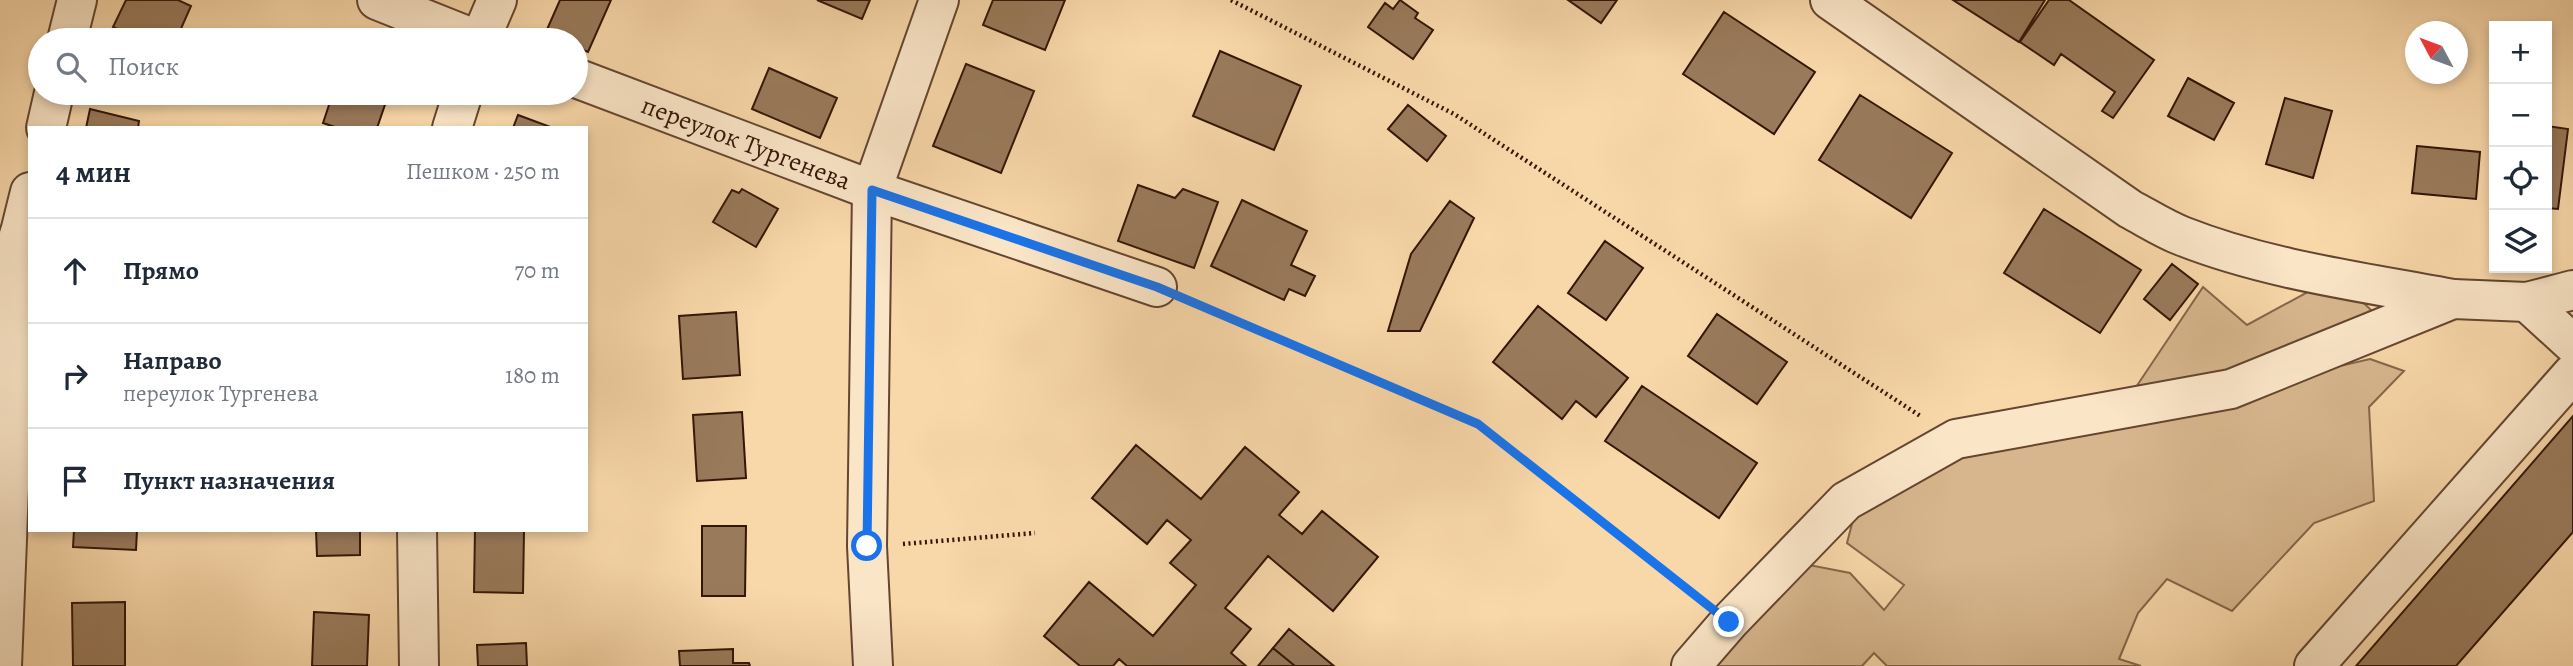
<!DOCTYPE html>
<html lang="ru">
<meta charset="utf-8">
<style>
:root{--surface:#fff;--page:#f2f2f3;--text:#1f2937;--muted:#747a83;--line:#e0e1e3}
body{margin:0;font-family:Alegreya,serif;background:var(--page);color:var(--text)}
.controls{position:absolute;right:21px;top:21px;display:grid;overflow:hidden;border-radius:0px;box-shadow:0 4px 10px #0003}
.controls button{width:63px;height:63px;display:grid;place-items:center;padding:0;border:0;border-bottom:2px solid var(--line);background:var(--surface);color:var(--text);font:35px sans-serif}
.compass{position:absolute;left:2405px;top:21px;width:63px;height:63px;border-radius:50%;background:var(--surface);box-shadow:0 4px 10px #0003;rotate:311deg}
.stop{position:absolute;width:21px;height:21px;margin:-16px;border:5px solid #1a73e8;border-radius:50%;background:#fff}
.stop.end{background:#1a73e8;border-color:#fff;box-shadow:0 2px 7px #0008}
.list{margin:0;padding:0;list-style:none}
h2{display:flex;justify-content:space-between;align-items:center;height:91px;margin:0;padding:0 28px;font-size:30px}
h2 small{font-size:23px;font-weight:400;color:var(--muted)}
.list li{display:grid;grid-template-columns:46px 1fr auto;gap:21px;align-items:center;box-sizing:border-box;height:105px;padding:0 28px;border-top:2px solid var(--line)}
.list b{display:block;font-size:26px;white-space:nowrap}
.list p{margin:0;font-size:23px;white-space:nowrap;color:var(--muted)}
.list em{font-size:23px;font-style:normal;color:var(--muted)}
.icon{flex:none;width:38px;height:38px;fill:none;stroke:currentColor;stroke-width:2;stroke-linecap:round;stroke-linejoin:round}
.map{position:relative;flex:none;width:2573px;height:666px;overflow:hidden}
.search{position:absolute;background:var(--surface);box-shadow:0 4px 10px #0003;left:28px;top:28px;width:560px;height:77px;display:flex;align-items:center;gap:18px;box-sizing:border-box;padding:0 24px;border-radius:38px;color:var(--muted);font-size:26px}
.panel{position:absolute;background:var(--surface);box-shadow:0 4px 10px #0003;left:28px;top:126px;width:560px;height:406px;border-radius:0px}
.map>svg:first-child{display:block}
.green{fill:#d7b68d;stroke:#85664a;stroke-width:2}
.building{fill:#997a5b;stroke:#331607;stroke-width:2}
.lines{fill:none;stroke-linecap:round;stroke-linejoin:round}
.minor-casing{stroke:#644630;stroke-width:42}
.path{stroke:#331607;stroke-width:4.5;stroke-dasharray:2 3.5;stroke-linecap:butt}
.minor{stroke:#fae5c7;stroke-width:38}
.route{stroke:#1a73e8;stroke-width:9}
.labels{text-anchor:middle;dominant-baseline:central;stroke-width:6;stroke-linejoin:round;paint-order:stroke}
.street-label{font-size:26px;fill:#331607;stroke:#fae5c7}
</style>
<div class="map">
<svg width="2573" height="666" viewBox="0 0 2573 666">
<rect width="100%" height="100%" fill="#f8d7a9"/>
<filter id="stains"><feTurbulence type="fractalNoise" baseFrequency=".00286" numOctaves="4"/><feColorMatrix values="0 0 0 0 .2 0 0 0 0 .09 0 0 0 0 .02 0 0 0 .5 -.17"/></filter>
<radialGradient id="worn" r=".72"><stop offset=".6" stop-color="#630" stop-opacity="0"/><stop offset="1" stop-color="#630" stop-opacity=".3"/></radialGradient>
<!-- green -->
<path class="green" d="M 2203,287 L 2247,325 L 2315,288 L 2350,290 L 2371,310 L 2364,335 L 2128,399 Z
M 2370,359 L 2404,371 L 2369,407 L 2374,501 L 2314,523 L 2232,611 L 2167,579 L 2138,613 L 2119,659 L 2141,666 L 1887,666 L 1874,653 L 1862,666 L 1708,666 L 1799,563 L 1850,573 L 1884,610 L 1904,585 L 1847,543 L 1855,512 L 1942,458 Z"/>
<!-- building -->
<path class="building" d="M 126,0 L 178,0 L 191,6 L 176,40 L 141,40 L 113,27 Z
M 560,0 L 611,0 L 588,52 L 576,47 L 576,40 L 561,40 L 545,34 Z
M 817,0 L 870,0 L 862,19 Z
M 993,0 L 1065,0 L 1045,50 L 983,25 Z
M 1400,0 L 1418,13 L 1415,18 L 1433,30 L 1413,59 L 1368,27 L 1385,3 L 1393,9 Z
M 1568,0 L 1617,0 L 1601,23 Z
M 1953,0 L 2045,0 L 2019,42 Z
M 2049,0 L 2069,0 L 2154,60 L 2113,118 L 2102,111 L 2115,92 L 2061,54 L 2054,65 L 2020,42 Z
M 1724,12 L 1815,72 L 1774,134 L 1683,74 Z
M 1220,51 L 1301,86 L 1274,150 L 1193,116 Z
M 966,64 L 1034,91 L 1001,173 L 933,146 Z
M 769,68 L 837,98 L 820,138 L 752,109 Z
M 2188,78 L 2234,103 L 2214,140 L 2168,116 Z
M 333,93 L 389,93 L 377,128 L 338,128 L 323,123 Z
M 1860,95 L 1952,153 L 1911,218 L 1819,160 Z
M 2285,98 L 2332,111 L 2313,178 L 2266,164 Z
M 1408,105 L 1446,136 L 1427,161 L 1388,129 Z
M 90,109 L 139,121 L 138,128 L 86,128 Z
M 518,115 L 553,128 L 513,128 Z
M 2547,126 L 2568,129 L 2558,209 L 2547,208 Z
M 2417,146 L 2480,152 L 2476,199 L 2412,193 Z
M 1138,185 L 1175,198 L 1183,189 L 1218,202 L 1194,268 L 1118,241 Z
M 742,189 L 778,209 L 756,247 L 713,222 L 732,190 L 739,193 Z
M 1242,200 L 1307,231 L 1291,265 L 1315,276 L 1305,296 L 1289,289 L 1284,300 L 1211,266 Z
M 1450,201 L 1474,218 L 1420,331 L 1388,331 L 1411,254 Z
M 2044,209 L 2141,270 L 2100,333 L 2004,273 Z
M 1605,241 L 1643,268 L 1606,320 L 1568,293 Z
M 2172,264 L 2198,284 L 2170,320 L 2144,299 Z
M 1538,306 L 1628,378 L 1596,417 L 1576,401 L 1562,419 L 1493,362 Z
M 736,312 L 740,375 L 683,379 L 679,316 Z
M 1717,314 L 1787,362 L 1757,404 L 1688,356 Z
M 1642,386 L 1757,463 L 1719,518 L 1605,441 Z
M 742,412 L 746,478 L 697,481 L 693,415 Z
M 2573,416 L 2573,532 L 2456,666 L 2356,666 Z
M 1136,445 L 1201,499 L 1245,447 L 1299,492 L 1279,515 L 1302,534 L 1322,511 L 1378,557 L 1333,611 L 1268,556 L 1225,608 L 1251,629 L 1231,653 L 1246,666 L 1127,666 L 1119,659 L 1113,666 L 1080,666 L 1044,636 L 1089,582 L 1153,636 L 1196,585 L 1170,563 L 1191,540 L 1167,520 L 1147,544 L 1092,498 Z
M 702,526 L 746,526 L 745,596 L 702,596 Z
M 74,530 L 137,530 L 136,550 L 73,547 Z
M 316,530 L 360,530 L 360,555 L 317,556 Z
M 475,530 L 524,531 L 523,593 L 474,592 Z
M 125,602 L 125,666 L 73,666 L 72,603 Z
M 314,612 L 369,615 L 367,666 L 312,666 Z
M 1289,629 L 1334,666 L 1295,666 L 1273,648 Z
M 526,643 L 527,666 L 478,666 L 477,645 Z
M 1273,648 L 1295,666 L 1258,666 Z
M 733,649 L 733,663 L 749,663 L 750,666 L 680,666 L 679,651 Z"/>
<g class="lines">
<!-- minor casing -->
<g class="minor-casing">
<g id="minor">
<path d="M 377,0 L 477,40"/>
<path d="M 1830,0 L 2130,209 C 2147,218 2164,229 2182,236 C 2268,270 2363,282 2453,299"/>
<path d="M 67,40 L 77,0"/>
<path d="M 480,40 L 497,0"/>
<path id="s1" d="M 576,78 L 872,190 L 1157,287"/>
<path d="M 46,128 L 54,93"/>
<path d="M 452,128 L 463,93"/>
<path d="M 13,261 L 30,192"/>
<path d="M 2527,302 L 2573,344"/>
<path d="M 417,530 L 419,666"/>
<path d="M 2,666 L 19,235"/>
<path d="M 873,666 L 867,546 L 872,190 L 939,0"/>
<path d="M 1691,666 L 1729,622 L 1846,501 L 1956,439 L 2231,389 L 2453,299 L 2527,302 L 2573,290"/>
<path d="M 2314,666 L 2573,373"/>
</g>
</g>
<!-- path -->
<path class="path" d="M 1231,0 L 1454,114 L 1922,417
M 1190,301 L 1478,424 L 1701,599
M 903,544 L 1035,533"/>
<!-- minor -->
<use href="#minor" class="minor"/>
</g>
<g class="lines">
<!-- route -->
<path class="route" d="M 867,546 L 872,190 L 1157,287 L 1478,424 L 1729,622"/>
</g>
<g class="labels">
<!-- street labels -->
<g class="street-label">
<text stroke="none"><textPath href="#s1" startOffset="182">переулок Тургенева</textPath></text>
</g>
</g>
<rect width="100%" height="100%" filter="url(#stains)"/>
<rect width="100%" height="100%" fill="url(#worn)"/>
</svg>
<div class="controls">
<button>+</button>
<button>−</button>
<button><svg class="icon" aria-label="locate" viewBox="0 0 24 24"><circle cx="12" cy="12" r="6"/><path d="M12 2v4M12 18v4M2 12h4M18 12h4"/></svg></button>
<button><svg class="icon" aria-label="layers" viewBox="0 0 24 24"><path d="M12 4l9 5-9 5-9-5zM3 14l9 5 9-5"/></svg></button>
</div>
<svg class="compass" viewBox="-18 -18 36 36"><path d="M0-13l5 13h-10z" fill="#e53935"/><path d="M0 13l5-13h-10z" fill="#747a83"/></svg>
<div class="stop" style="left:867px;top:546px"></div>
<div class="stop end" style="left:1729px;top:622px"></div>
<div class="search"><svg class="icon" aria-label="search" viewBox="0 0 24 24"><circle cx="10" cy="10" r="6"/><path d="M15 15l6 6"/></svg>Поиск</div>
<section class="panel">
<h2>4 мин<small>Пешком · 250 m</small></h2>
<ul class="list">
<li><svg class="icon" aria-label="ahead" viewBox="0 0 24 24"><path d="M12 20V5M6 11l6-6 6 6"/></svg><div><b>Прямо</b></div><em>70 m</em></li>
<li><svg class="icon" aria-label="right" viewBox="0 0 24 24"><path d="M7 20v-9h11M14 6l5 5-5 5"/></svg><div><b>Направо</b><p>переулок Тургенева</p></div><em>180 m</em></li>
<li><svg class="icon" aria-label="arrive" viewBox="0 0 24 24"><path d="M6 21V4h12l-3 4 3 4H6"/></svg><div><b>Пункт назначения</b></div></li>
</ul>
</section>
</div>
